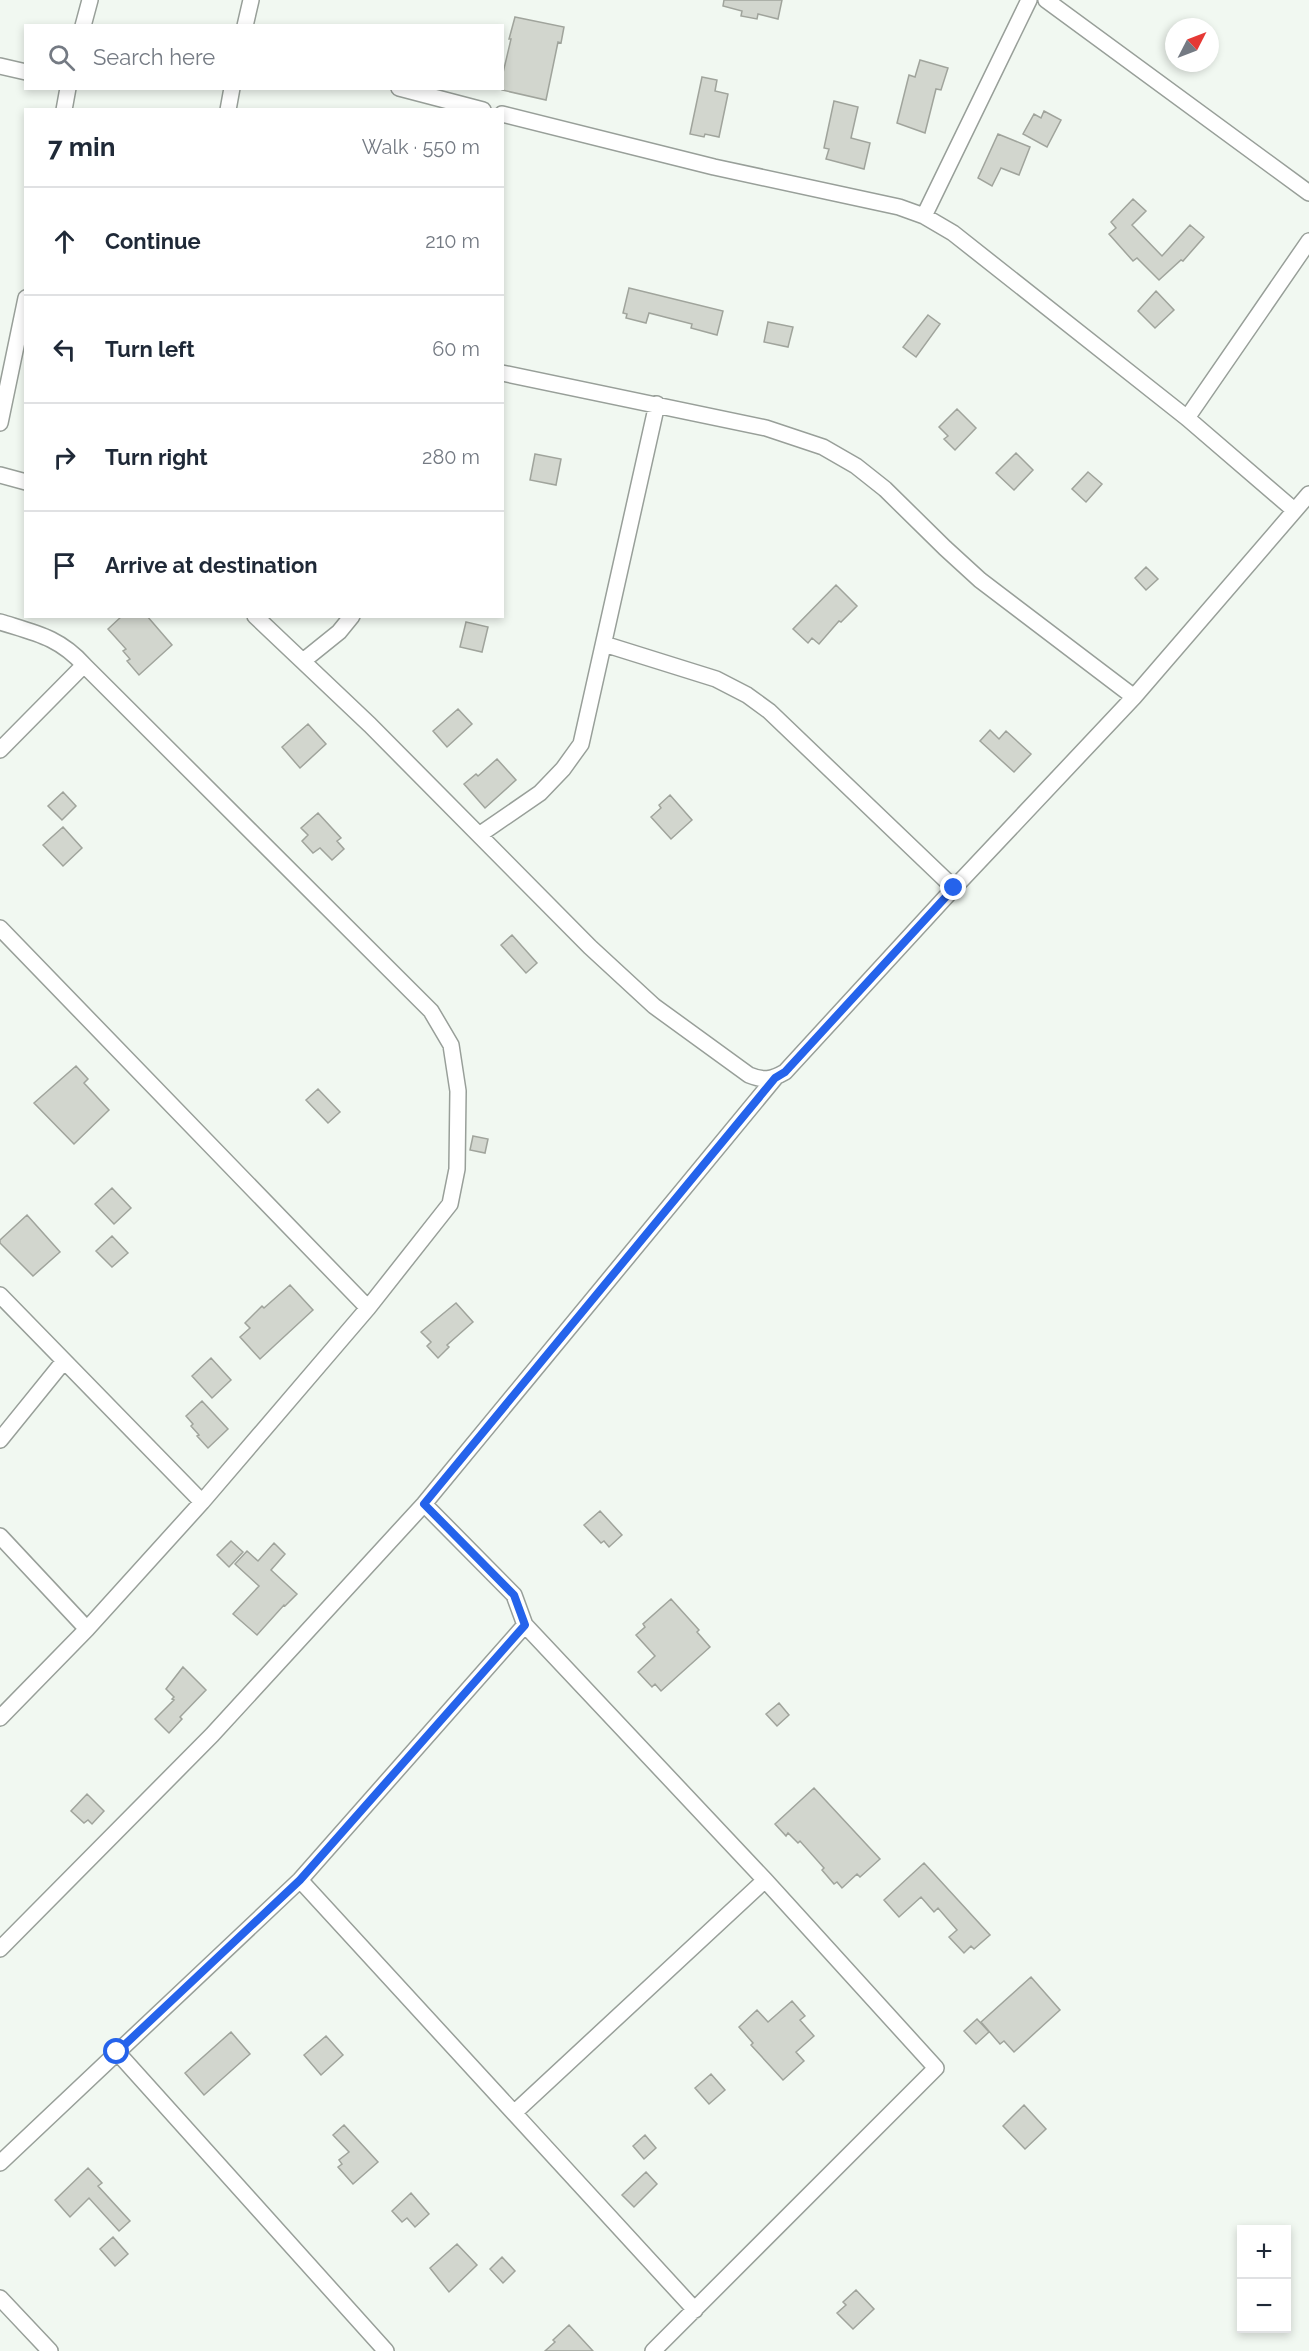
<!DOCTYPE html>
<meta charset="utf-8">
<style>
:root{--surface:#fff;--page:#f6f6f7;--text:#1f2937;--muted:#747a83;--line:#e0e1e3}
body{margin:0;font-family:Raleway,sans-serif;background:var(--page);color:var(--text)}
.controls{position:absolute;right:18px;bottom:18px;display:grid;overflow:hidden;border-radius:0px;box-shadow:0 3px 9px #0003}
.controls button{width:54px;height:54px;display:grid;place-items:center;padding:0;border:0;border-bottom:2px solid var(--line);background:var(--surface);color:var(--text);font:30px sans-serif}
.compass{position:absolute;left:1165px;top:18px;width:54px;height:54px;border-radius:50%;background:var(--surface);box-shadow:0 3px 9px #0003;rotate:48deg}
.stop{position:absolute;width:18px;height:18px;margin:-14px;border:4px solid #2563eb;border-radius:50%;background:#fff}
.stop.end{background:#2563eb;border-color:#fff;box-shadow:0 2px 6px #0008}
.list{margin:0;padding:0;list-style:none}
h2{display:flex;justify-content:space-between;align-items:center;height:78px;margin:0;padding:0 24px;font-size:26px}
h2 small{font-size:20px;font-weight:400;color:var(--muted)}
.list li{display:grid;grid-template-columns:39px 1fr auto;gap:18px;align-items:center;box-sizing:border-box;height:108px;padding:0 24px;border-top:2px solid var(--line)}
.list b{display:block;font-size:22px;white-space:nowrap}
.list em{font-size:20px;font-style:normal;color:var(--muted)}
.icon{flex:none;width:33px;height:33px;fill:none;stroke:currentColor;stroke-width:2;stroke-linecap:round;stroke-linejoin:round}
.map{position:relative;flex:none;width:1309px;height:2351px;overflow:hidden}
.search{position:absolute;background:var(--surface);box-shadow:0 3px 9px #0003;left:24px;top:24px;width:480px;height:66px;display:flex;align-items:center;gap:15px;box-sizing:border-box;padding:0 21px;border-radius:0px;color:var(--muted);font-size:22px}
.panel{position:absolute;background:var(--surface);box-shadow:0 3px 9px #0003;left:24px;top:108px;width:480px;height:510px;border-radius:0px}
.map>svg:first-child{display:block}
.building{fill:#d2d6ce;stroke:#a0a49c;stroke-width:1.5}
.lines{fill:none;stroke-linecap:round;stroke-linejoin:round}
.street-casing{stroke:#989f99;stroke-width:18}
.street{stroke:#fff;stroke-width:15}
.route{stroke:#2563eb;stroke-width:8}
</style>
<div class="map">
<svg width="1309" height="2351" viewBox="0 0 1309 2351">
<rect width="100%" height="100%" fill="#f1f8f1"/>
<!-- building -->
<path class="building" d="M 724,0 L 782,0 L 778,19 L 758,14 L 757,19 L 741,16 L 742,11 L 723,6 Z
M 515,17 L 564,27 L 561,43 L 558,42 L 546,100 L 502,90 L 502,77 L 511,39 L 509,39 Z
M 920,60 L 948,68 L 941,90 L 936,89 L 925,133 L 897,123 L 909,75 L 915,77 Z
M 702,77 L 717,80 L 715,91 L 728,94 L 719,137 L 705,134 L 704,137 L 690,134 Z
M 834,101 L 858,107 L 851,138 L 870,143 L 864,169 L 826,159 L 829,149 L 824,148 Z
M 1044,111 L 1061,120 L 1047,147 L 1023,134 L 1034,114 L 1041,118 Z
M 998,134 L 1030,147 L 1019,175 L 1001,168 L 992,186 L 978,178 Z
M 1133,199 L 1146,211 L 1132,225 L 1162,256 L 1190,225 L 1204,237 L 1183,261 L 1181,260 L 1159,280 L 1137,258 L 1133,261 L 1109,234 L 1116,228 L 1111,222 Z
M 629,288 L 723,311 L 717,335 L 691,328 L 692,324 L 649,313 L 646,323 L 626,318 L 627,314 L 623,313 Z
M 1156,291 L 1174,310 L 1155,328 L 1138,311 Z
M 928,315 L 940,324 L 916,357 L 903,347 Z
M 768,322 L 793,327 L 788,347 L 764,342 Z
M 957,409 L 976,428 L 955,450 L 944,439 L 948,436 L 939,427 Z
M 1016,453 L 1033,470 L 1014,490 L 996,473 Z
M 535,454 L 561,459 L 556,485 L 530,480 Z
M 1088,472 L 1102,484 L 1086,502 L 1072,489 Z
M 1146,567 L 1158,579 L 1146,590 L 1135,578 Z
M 836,585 L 857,606 L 841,622 L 839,621 L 819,644 L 812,638 L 808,643 L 793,629 Z
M 122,616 L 147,616 L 172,645 L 139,675 L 127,661 L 130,659 L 123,651 L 126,649 L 108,629 Z
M 466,622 L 488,627 L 482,652 L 460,647 Z
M 458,709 L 472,724 L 447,747 L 433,731 Z
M 308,724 L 326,744 L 300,768 L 282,747 Z
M 990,730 L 999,739 L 1006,731 L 1031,754 L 1014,772 L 980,741 Z
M 497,759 L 516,780 L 485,808 L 464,784 L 476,774 L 478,776 Z
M 63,792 L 76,806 L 62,820 L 48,806 Z
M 670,795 L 692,820 L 671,839 L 651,817 L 661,808 L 659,805 Z
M 318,813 L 341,838 L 337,841 L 344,849 L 332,860 L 320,848 L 313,853 L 302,841 L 308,835 L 301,828 Z
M 63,827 L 82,848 L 63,866 L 43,845 Z
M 512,935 L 537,963 L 526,973 L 501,945 Z
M 76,1066 L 88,1079 L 84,1083 L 109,1110 L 74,1144 L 34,1103 Z
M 318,1089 L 340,1112 L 328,1123 L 306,1100 Z
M 473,1136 L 488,1139 L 485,1153 L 470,1150 Z
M 112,1188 L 131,1208 L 114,1224 L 95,1204 Z
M 27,1215 L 60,1252 L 33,1276 L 0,1243 L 0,1240 Z
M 112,1236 L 128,1253 L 112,1267 L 96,1251 Z
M 290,1285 L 313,1310 L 260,1359 L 240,1337 L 250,1328 L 245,1323 L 262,1306 L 264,1308 Z
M 456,1303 L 473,1322 L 447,1345 L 449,1347 L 438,1358 L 427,1346 L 431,1342 L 421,1332 Z
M 211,1358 L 231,1380 L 212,1398 L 192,1376 Z
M 202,1401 L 228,1429 L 208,1448 L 197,1436 L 199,1435 L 191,1426 L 193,1424 L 186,1416 Z
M 600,1511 L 622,1535 L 609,1547 L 604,1541 L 601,1543 L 584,1525 Z
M 231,1541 L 243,1552 L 229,1567 L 217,1555 Z
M 274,1543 L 285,1554 L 271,1570 L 297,1594 L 285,1606 L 284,1605 L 257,1635 L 233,1614 L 259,1586 L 235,1564 L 247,1551 L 258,1561 Z
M 671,1599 L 699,1630 L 697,1632 L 710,1647 L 661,1691 L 655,1684 L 652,1687 L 638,1672 L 655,1656 L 636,1635 L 645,1627 L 643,1624 Z
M 183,1667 L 206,1690 L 180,1717 L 182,1719 L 169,1733 L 155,1719 L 174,1700 L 172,1699 L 174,1697 L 166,1689 Z
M 779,1703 L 789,1715 L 777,1726 L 766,1714 Z
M 814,1788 L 880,1859 L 860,1877 L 857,1874 L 842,1888 L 837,1882 L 834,1884 L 822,1870 L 824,1868 L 800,1841 L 798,1843 L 788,1833 L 786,1836 L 775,1824 Z
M 87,1794 L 104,1811 L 92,1824 L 88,1820 L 84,1823 L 71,1811 Z
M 924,1863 L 990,1935 L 974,1949 L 971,1946 L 964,1953 L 949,1937 L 957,1930 L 938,1908 L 934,1912 L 921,1897 L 899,1917 L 884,1900 Z
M 1031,1977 L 1060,2010 L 1014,2052 L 1004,2041 L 1000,2044 L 981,2022 Z
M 792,2001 L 805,2016 L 800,2020 L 814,2036 L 796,2052 L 804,2061 L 783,2080 L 751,2045 L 753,2043 L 739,2027 L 757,2010 L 768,2022 Z
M 977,2019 L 989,2032 L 976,2044 L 964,2031 Z
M 231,2032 L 250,2054 L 204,2095 L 185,2073 Z
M 326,2036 L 343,2055 L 321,2075 L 304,2055 Z
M 711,2074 L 725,2090 L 709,2104 L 695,2088 Z
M 1024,2105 L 1046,2129 L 1025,2149 L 1003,2126 Z
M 344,2125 L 378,2162 L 353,2184 L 338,2167 L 342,2164 L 339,2160 L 349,2152 L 333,2135 Z
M 645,2135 L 656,2148 L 644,2159 L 633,2146 Z
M 88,2168 L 102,2183 L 98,2186 L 130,2221 L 119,2231 L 89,2198 L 70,2217 L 55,2200 Z
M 646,2172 L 657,2184 L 634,2207 L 622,2195 Z
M 411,2193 L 429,2214 L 415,2227 L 407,2218 L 402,2222 L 392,2211 Z
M 113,2237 L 128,2254 L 115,2266 L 100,2249 Z
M 457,2244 L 477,2265 L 449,2292 L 430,2268 Z
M 502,2257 L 515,2271 L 503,2283 L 490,2269 Z
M 856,2290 L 874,2309 L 853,2329 L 837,2313 L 846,2305 L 843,2302 Z
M 569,2325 L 593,2351 L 545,2351 L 555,2342 L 553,2340 Z"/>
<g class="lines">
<!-- street casing -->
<g class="street-casing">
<path id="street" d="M 1046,0 L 1309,193
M 83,26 L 90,0
M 245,26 L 251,0
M 0,66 L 26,72
M 399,88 L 483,110
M 64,110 L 68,88
M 228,110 L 232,88
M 502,114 L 714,167 L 899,207 L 924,216 L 953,233 L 1187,418 L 1294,510
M 924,216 L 1029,0
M 502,373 L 766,428 L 823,447 L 856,466 L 885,489 L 945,548 L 980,580 L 1134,697
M 1187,418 L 1309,241
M 0,423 L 26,298
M 0,475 L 26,482
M 255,616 L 370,725 L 590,947 L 654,1006 L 749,1075 C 764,1081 771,1080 785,1072 L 954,888 L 1134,697 L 1309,494
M 0,622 C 35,633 59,637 84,665 L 0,750
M 604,644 L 716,679 L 747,695 L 769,711 L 954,888
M 303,661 L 339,632 L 352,616
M 479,835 L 540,793 L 563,769 L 581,744 L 657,404
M 0,928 L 368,1308
M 0,1295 L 202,1502
M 0,1440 L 64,1361
M 0,1536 L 87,1629
M 525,1625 L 765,1880 L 936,2068 L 653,2351
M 0,1718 L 87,1629 L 202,1502 L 368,1308 L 450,1204 L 457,1169 L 458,1091 L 451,1045 L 431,1011 L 84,665
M 300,1880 L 695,2310
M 0,1949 L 212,1735 L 424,1504 L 775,1078
M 117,2052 L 386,2351
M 514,2113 L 765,1880
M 0,2163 L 300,1880 L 525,1625 L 514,1595 L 424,1504
M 0,2298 L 50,2351"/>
</g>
<!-- street -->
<use href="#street" class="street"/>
</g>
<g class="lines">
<!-- route -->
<path class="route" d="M 117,2052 L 300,1880 L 525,1625 L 514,1595 L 424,1504 L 775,1078 L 785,1072 L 954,888"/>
</g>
</svg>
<div class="controls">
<button>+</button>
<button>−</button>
</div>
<svg class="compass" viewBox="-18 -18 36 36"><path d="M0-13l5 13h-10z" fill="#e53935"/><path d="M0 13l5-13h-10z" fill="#747a83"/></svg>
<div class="stop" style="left:117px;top:2052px"></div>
<div class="stop end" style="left:954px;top:888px"></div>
<div class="search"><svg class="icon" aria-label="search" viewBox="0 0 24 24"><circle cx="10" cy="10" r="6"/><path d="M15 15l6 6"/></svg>Search here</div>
<section class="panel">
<h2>7 min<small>Walk · 550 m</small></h2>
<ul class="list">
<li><svg class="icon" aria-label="ahead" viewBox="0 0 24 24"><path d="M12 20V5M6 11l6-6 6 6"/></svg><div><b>Continue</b></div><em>210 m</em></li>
<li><svg class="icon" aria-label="left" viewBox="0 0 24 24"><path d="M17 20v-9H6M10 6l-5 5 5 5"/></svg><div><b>Turn left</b></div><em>60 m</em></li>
<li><svg class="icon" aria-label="right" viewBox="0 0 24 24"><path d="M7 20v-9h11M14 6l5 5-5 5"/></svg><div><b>Turn right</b></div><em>280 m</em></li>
<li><svg class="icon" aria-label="arrive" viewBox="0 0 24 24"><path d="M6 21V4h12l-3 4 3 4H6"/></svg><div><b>Arrive at destination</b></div></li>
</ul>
</section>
</div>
